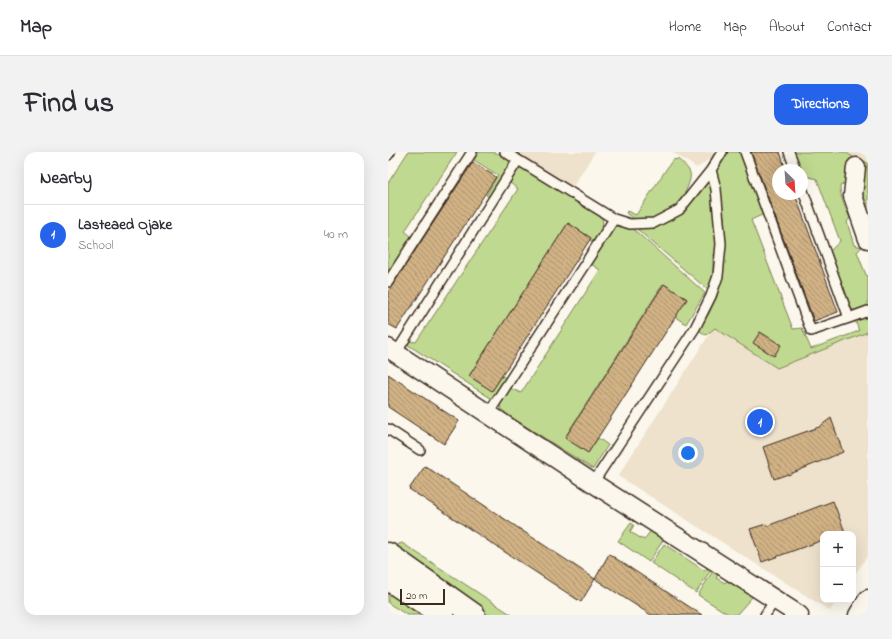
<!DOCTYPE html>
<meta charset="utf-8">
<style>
:root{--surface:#fff;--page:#f2f2f3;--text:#2b2b33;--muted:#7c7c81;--line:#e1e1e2;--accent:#2563eb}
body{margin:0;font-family:"Indie Flower",sans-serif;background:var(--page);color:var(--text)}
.controls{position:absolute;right:12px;bottom:12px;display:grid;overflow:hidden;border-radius:8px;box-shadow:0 4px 16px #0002}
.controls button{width:36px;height:36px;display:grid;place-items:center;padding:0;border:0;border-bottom:1px solid var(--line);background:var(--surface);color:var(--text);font:20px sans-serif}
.compass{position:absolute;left:384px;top:12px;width:36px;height:36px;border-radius:50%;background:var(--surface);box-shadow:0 4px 16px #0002;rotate:155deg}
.scale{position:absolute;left:12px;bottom:10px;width:45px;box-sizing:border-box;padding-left:4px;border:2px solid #3b2a1e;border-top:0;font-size:11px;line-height:14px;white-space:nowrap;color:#3b2a1e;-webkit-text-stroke:3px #fbf7ec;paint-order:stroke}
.you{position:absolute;left:300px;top:301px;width:14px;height:14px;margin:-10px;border:3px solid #fff;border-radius:50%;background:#1a73e8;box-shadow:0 0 0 6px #1a73e833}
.badge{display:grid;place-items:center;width:26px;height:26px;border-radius:50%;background:var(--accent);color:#fff;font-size:13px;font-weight:700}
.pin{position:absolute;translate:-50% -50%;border:2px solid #fff;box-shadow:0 1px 4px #0006}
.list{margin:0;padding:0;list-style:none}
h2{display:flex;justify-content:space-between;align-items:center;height:52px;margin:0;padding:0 16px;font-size:17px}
h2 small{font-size:13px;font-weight:400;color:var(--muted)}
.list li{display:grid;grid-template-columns:26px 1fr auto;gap:12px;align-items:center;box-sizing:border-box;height:60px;padding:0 16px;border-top:1px solid var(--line)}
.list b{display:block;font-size:15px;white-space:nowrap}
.list p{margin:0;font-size:13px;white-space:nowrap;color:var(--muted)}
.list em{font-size:13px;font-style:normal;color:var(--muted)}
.map{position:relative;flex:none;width:480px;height:463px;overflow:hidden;border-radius:12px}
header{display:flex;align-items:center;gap:24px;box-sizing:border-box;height:56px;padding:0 20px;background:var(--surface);border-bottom:1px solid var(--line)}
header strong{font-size:19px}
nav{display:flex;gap:22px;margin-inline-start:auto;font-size:14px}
.intro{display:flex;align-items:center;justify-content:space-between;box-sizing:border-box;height:96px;padding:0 24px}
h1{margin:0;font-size:28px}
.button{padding:10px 18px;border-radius:12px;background:var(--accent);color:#fff;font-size:14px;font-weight:700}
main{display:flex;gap:24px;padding:0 24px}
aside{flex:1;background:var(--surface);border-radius:12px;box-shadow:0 4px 16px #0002}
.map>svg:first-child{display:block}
.built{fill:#eee2cd}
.grass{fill:#c0d990;stroke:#7e8257;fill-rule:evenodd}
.building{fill:url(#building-back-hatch);stroke:#3b2a1e}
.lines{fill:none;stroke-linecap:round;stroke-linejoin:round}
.service-casing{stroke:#3b2a1e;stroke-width:12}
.minor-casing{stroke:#3b2a1e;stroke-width:21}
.secondary-casing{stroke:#3b2a1e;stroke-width:25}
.service{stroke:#fbf7ec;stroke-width:9}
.minor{stroke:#fbf7ec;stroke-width:18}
.secondary{stroke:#fbf7ec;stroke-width:22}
</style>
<header>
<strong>Map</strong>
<nav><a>Home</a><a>Map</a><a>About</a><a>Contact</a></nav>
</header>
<div class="intro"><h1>Find us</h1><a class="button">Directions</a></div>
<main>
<aside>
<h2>Nearby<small></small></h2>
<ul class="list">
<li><span class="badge">1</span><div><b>Lasteaed Ojake</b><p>School</p></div><em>40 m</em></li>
</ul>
</aside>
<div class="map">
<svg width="480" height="463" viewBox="0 0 480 463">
<defs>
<pattern id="building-back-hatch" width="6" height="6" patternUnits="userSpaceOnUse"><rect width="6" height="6" fill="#d1b285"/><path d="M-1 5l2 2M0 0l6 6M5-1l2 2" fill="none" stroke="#ab916c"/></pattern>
</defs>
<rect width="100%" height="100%" fill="#fbf7ec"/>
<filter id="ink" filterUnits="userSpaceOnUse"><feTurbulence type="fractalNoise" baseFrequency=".025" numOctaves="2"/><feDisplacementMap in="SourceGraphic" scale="8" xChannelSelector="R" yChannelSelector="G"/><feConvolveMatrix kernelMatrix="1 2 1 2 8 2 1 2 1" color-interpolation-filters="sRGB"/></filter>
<g filter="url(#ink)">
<!-- built -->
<path class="built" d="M 128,0 L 207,0 L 184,36 Z
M 284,0 L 331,0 L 309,16 Z
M 457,0 L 480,0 L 480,14 L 465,5 Z
M 326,175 L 389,216 L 480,180 L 480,403 L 465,425 L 465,382 L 435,382 L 435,448 L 449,448 L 442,459 L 230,324 Z"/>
<!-- grass -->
<path class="grass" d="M 20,0 L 69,0 L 17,79 L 24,85 L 0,122 L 0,31 Z
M 91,0 C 104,0 123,0 123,15 L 103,46 L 98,43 L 110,23 L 86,8 Z
M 337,0 L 354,0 L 376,62 L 363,68 L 405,177 L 414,176 L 423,197 L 471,179 L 467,168 L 480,164 L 480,180 L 389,216 L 327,176 L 318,183 L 309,177 L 320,163 L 329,144 L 336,112 L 337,83 L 336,66 L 332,37 L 327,15 ZM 372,180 L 392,193 L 386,204 L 366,191 Z
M 405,0 L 457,0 L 465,5 L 463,27 L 452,34 C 452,45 457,55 462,66 L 459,70 L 466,93 L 474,95 L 469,100 L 478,123 L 480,124 L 480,154 L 468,158 L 465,158 L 463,156 L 442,99 L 452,89 L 429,27 L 414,23 L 414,18 L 412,18 Z
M 290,7 C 294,11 300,15 302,21 C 305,28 292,52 286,57 C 284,59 279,61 275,62 C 263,67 249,72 238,61 L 239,59 L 248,63 L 283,10 L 285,8 Z
M 474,8 L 480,11 L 480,76 L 475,62 L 471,14 Z
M 133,14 L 137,15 L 214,66 C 217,75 210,83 206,90 L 202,88 L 203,86 L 180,71 L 81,224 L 104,239 L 114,224 L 118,226 L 104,247 L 17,191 L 19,189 L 28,190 L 130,37 L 122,31 L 128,19 Z
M 321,29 L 324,30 L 328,58 L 329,103 L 325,103 L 325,124 L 320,138 L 250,78 L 252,75 L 274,71 L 285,67 L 299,54 Z
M 228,73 L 243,75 L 317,141 L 298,172 L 287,165 L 299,147 L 275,132 L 177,285 L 200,301 L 210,286 L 220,293 L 205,317 L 120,263 L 113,257 L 111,250 L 122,236 L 133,241 L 212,118 L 203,112 L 203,109 L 225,74 Z
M 243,371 L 246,373 L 242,380 L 256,388 L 266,374 L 279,382 L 261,410 L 230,389 Z
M 14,391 L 124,463 L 99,463 L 85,453 L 8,396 L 11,392 Z
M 276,392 L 317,419 L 323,411 L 326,413 L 308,441 L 263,411 Z
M 328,414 L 333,418 L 328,426 L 337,431 L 342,424 L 365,444 L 349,462 L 346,463 L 340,462 L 310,443 Z
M 0,438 L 39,463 L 19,463 L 0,451 Z"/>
<!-- building -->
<path class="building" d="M 363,0 L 392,0 L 398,18 L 390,18 L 390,42 L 407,42 L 450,160 L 426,169 Z
M 85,10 L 108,25 L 9,177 L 0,172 L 0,140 Z
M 180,71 L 203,86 L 104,239 L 81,224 Z
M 276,132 L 299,147 L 200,301 L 177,286 Z
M 372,180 L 393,193 L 386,204 L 365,191 Z
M 0,222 L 71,269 L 56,292 L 0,255 Z
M 443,266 L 455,300 L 400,323 L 400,322 L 386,327 L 375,295 L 431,275 Z
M 37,314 L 207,427 L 193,450 L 21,337 Z
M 445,349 L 457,380 L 450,382 L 435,382 L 435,388 L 374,410 L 362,377 L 378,372 L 379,374 Z
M 221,402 L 314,463 L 263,463 L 207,427 Z"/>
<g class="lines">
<!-- service casing -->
<g class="service-casing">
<path id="service" d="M 117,0 L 226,67
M 357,0 L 423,179 L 461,166 L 414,36
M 401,0 L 408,18
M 0,3 L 2,0
M 323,18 L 334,0
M 0,130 L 84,0
M 461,166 L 480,159
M 8,201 L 130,8
M 100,262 L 226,67 L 242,72 L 266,71 L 291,58 L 323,18 L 328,37 L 333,92 L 330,124 L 323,144 L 307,176 L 205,331
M 0,277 L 32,298
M 377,463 L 387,448"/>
</g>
<!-- minor casing -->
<g class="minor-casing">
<path id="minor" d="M 468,15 L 465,44 L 480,87
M 0,196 L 205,331 L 411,463
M 470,463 L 480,447"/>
</g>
<!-- secondary casing -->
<g class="secondary-casing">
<path id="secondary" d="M 0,402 L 86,463
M 0,427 L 54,463"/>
</g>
<!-- service -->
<use href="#service" class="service"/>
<!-- minor -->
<use href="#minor" class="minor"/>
<!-- secondary -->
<use href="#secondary" class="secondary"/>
</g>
</g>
</svg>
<div class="controls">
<button>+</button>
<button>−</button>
</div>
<svg class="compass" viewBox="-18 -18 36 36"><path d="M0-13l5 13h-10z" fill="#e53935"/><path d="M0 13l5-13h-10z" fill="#7c7c81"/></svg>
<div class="scale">20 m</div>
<div class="you"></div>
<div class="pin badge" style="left:372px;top:270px">1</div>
</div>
</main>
